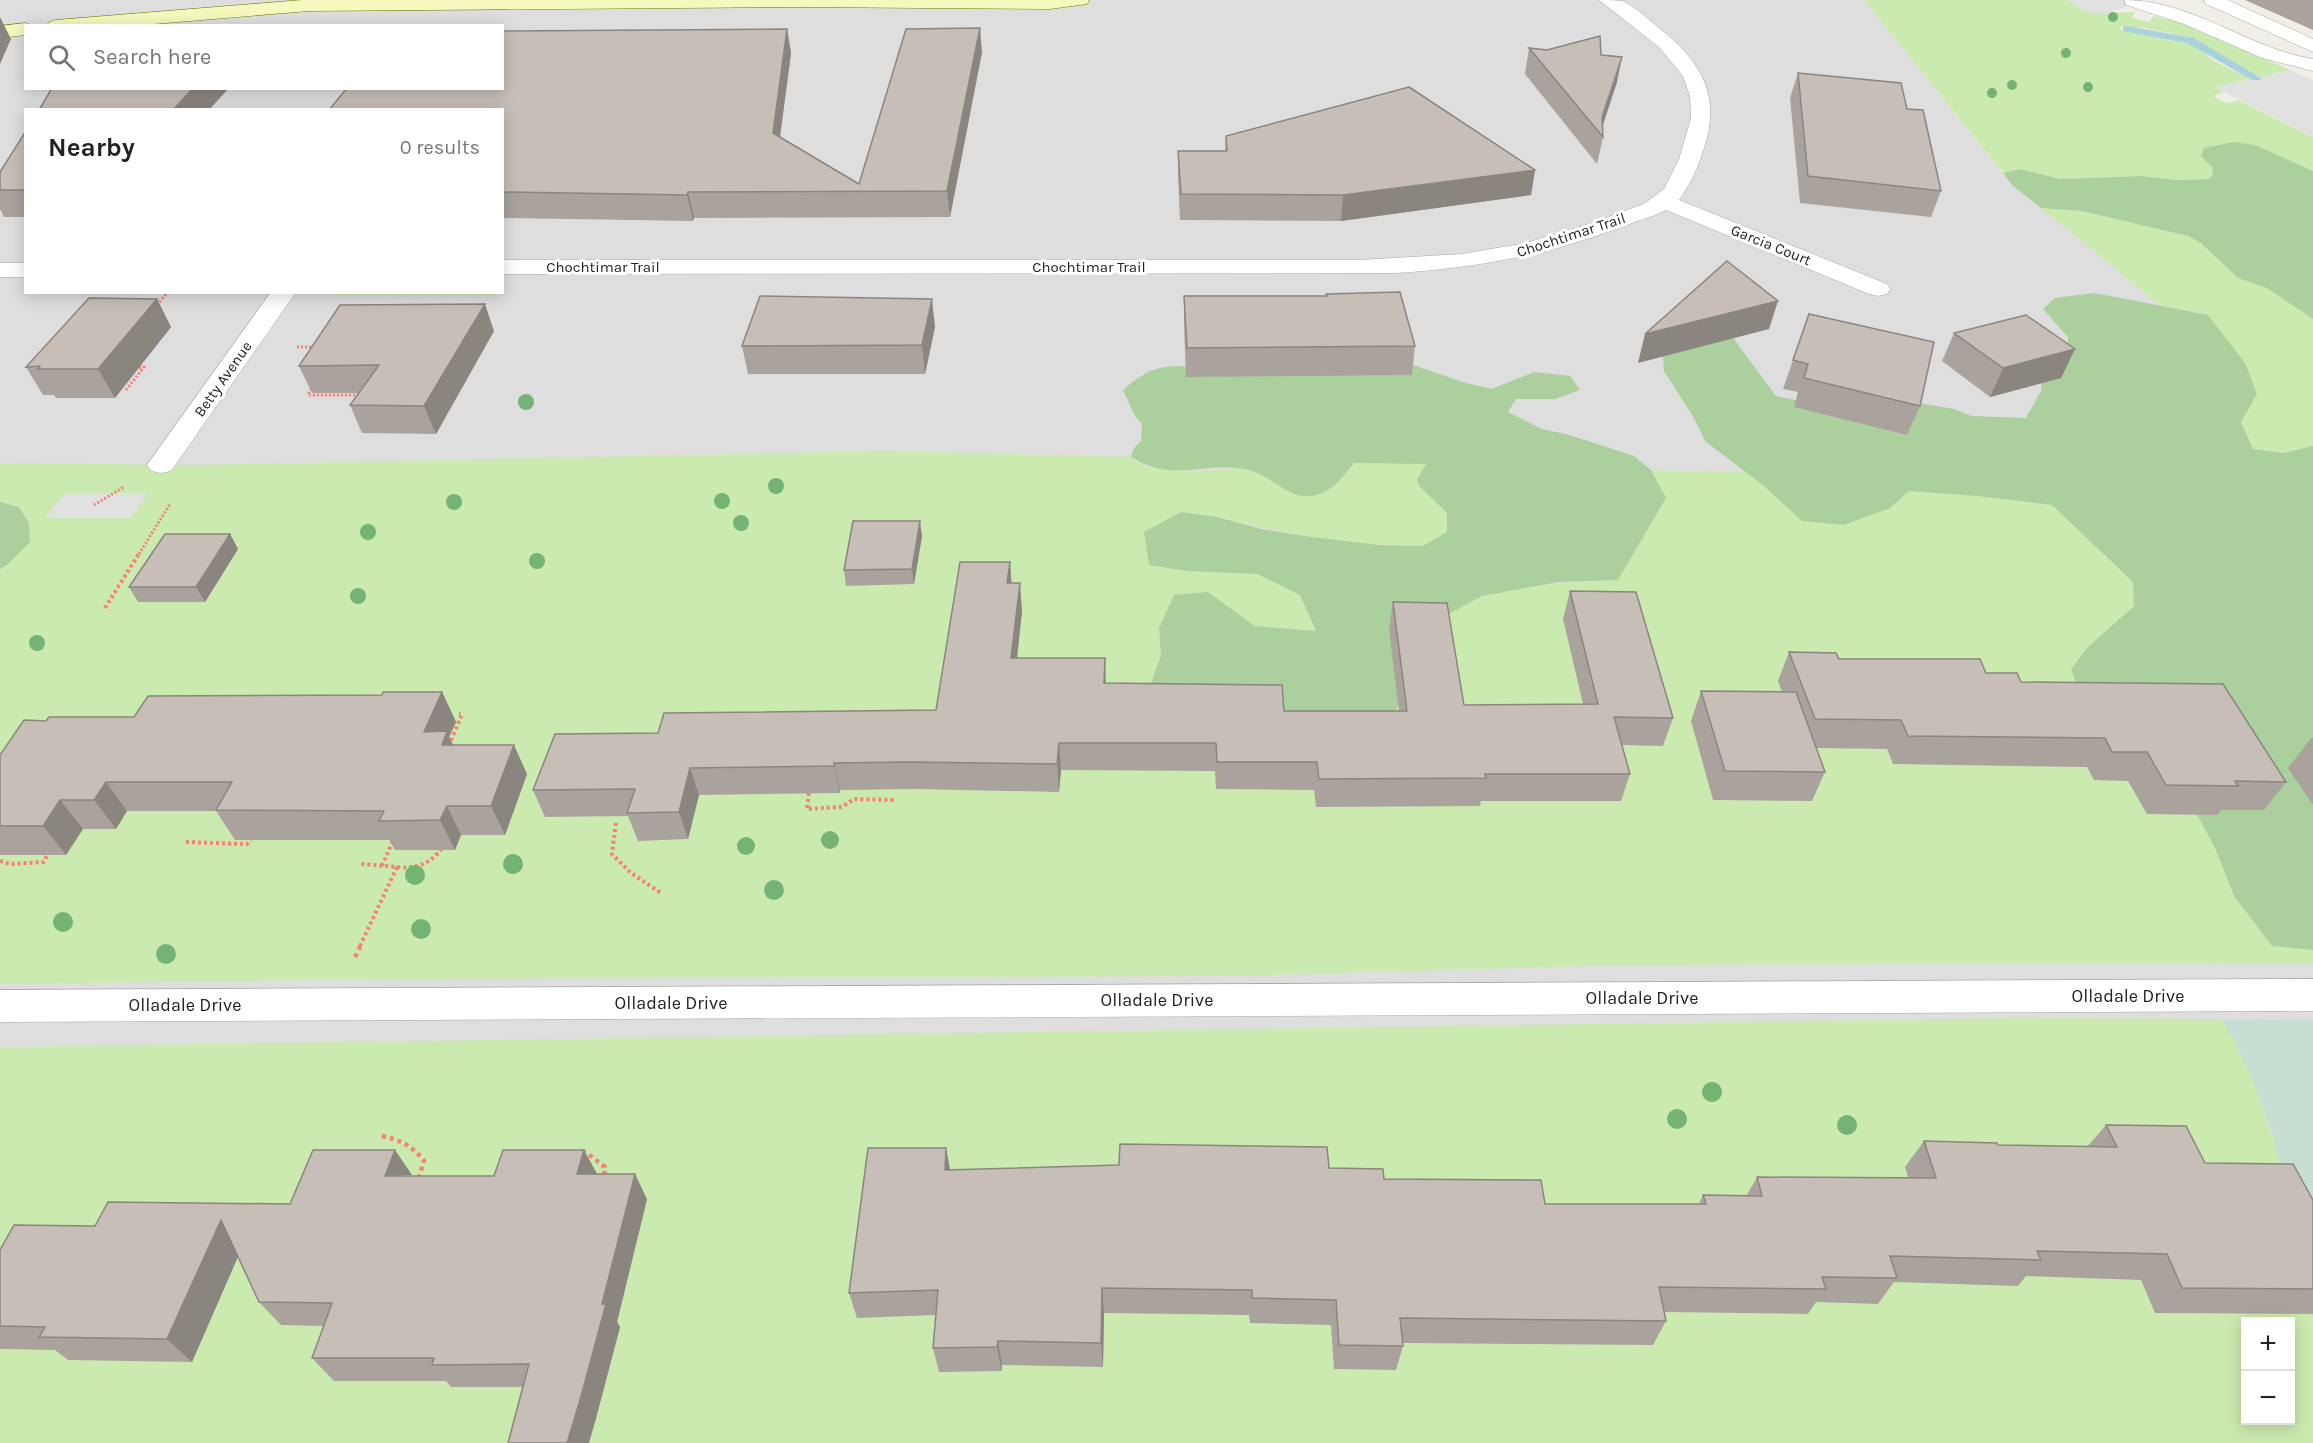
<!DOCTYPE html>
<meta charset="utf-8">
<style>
:root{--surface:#fff;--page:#f2f2f2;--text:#222;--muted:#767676;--line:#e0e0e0}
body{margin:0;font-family:Karla,sans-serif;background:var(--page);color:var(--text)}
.controls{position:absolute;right:18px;bottom:18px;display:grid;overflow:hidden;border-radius:0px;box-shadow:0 3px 15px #0003}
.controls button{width:54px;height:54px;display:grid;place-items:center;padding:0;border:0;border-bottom:2px solid var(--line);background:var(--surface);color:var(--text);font:30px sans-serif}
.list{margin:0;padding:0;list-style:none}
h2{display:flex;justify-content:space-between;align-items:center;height:78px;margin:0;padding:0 24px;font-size:26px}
h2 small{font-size:20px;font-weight:400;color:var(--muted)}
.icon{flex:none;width:33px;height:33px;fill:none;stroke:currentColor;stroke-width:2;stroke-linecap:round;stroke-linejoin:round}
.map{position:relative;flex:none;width:2313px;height:1443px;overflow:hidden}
.search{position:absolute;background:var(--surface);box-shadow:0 3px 15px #0003;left:24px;top:24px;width:480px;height:66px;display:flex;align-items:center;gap:15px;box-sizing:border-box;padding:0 21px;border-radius:0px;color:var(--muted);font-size:22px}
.panel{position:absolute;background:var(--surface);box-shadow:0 3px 15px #0003;left:24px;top:108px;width:480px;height:186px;border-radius:0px}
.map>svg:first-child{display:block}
.residential{fill:#dfdede;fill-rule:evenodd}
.grass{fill:#cbeaaf;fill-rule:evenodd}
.forest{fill:#abd09d}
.wetland{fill:#c5dfd3}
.parking{fill:#e1e1e1}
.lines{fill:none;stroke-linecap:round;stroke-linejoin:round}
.stream{fill:#a9d1de;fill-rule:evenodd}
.lane-casing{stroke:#a8a8a8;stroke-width:1}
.street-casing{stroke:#a8a8a8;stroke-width:1}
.secondary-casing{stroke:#6c7a06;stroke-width:1}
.path-far2{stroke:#f88172;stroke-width:3;stroke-dasharray:2 2;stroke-linecap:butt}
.path-far1{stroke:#f88172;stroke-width:4;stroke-dasharray:3 3;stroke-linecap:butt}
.path{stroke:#f88172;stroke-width:4.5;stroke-dasharray:4 4;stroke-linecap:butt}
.lane{fill:#fff;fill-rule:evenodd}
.street{fill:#fff;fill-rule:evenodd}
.secondary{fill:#f5f9be;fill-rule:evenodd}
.tree{fill:#74b276}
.wall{fill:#aaa39d}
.shaded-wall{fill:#8b8580}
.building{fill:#c6beb7;stroke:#8b8580;stroke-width:1.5}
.labels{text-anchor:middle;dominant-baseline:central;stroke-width:6;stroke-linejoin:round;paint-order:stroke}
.far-street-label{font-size:15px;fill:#212121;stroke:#fff}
.street-label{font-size:18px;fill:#212121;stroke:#fff}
</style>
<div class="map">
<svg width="2313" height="1443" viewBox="0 0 2313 1443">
<rect width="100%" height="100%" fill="#f1eee8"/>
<!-- residential -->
<path class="residential" d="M 0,0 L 1864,0 L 2012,185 L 2313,185 L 2313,1443 L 0,1443 ZM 26,26 L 502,26 L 502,88 L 26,88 ZM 26,110 L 502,110 L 502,292 L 26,292 ZM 2246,1322 L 2290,1322 L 2290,1420 L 2246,1420 Z"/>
<!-- grass -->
<path class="grass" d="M 1864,0 L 2067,0 L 2089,13 L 2136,12 L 2131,17 L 2149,22 L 2154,16 L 2185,24 L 2290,70 L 2261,77 L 2220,56 L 2196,39 L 2146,28 L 2120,27 L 2121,30 L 2183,42 L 2195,46 L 2214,61 L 2251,79 L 2216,87 L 2224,92 L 2213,96 L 2227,103 L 2239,100 L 2313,137 L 2313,171 L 2297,165 L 2201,156 L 2213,168 L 2212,176 L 2208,179 L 2178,180 L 2141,176 L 2060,179 L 2020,169 L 2003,173 Z
M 2041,208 L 2082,211 L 2188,236 L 2201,243 L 2238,278 L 2267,288 L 2313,319 L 2313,446 L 2284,453 L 2253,449 L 2241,422 L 2208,315 L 2160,305 Z
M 339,292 L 494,292 L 494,296 L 337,296 Z
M 884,451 L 1131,457 L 1147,467 L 1195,471 L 1242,468 L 1261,472 L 1272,481 L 1338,482 L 1354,463 L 1427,464 L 1417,479 L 1418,486 L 1447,513 L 1447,532 C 1440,536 1431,543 1423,546 C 1414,548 1400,546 1391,545 C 1319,545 1251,522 1181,512 L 1149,565 L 1187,571 L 1257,574 L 1300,595 L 1316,631 L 1255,626 L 1208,592 L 1159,628 L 1161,656 L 1148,693 L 1417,658 C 1424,646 1431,627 1441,618 C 1481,584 1567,582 1618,580 L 1666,499 L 1651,470 L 1745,472 L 1765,487 L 1890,508 L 1909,491 L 1977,496 L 2052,505 L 2133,582 L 2134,606 L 2087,648 L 2184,790 L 2215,848 L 2234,896 L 2272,946 L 2313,950 L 2313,963 L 1619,965 L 1232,976 L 390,979 L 0,984 L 0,569 L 8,564 L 19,507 L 0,502 L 0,463 L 197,465 Z
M 2014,1018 L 2221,1019 L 2234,1040 L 2259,1096 L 2277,1151 L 2313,1225 L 2313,1443 L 0,1443 L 0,1047 ZM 2246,1322 L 2290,1322 L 2290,1420 L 2246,1420 Z"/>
<!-- forest -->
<path class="forest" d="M 2234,142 L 2255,145 L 2313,171 L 2313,319 L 2267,288 L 2238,278 L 2201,243 L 2188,236 L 2082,211 L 2041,208 L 2012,185 L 2003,173 L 2020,169 L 2060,179 L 2141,176 L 2178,180 L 2208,179 L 2212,176 L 2213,168 L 2201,156 L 2204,148 Z
M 2095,293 L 2208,315 L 2245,363 L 2257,394 L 2241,422 L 2253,449 L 2284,453 L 2313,446 L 2313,950 L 2272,946 L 2234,896 L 2215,848 L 2184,790 L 2082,702 L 2071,669 L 2087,648 L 2134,606 L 2133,582 L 2052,505 L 1977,496 L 1909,491 L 1890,508 L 1844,525 L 1802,521 L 1765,487 L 1705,441 L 1694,418 L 1664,371 L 1661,336 L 1731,335 L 1776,396 L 1835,408 L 1886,397 L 1954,409 L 1972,416 L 2026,418 L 2041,391 L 2042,377 L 2068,353 L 2068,337 L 2043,309 L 2055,298 Z
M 1407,363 L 1466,383 L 1492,389 L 1534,372 L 1570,376 L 1580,390 L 1555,399 L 1516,399 L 1508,412 L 1542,429 L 1570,435 L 1634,456 L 1651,470 L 1666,498 L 1618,580 L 1558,582 L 1482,596 L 1440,619 L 1417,658 L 1390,725 L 1342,750 L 1147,693 L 1161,656 L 1159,628 L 1174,595 L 1208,592 L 1255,626 L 1316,631 L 1300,595 L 1257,574 L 1187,571 L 1149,565 L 1144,532 L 1181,512 L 1217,517 L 1261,529 L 1304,536 L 1378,545 L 1423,546 L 1447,532 L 1447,513 L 1419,486 L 1417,479 L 1426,464 L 1354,463 C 1341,479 1327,499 1302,496 C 1285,494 1266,472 1244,469 C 1201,461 1176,484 1131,457 L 1134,448 L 1141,441 L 1142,424 L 1135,416 L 1123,390 C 1152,365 1163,365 1200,367 Z
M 0,502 L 19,507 L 29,523 L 30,542 L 8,564 L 0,569 Z"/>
<!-- wetland -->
<path class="wetland" d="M 2221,1019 L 2313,1020 L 2313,1225 L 2280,1167 L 2273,1134 L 2259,1096 L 2234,1040 Z"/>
<!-- parking -->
<path class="parking" d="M 2067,0 L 2143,0 L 2109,13 L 2089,13 Z
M 2290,70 L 2313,80 L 2313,137 L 2214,87 Z
M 65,493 L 148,493 L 131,518 L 45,518 Z"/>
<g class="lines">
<!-- stream -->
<path class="stream" d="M 2127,26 L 2194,38 L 2261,78 L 2260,80 L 2252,80 L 2187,43 L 2123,31 L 2123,27 Z"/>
<!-- lane casing -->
<g class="lane-casing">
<path id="lane" d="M 2124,0 C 2193,0 2247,48 2313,59 L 2313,71 L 2262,58 L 2184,24 L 2126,5 Z
M 2204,0 L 2228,0 L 2313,39 L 2313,52 L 2206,4 Z"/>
</g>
<!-- street casing -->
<g class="street-casing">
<path id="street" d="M 1599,0 C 1606,0 1616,0 1622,1 C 1634,6 1648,19 1659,28 C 1702,62 1722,96 1703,151 C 1697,169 1690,185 1679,200 L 1887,284 L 1890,289 L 1887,294 L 1878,296 L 1869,294 L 1666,210 C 1655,216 1643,219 1632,223 C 1554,254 1477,268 1395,273 L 502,274 L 502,260 L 1359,260 L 1462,254 L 1526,243 L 1583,226 L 1644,204 L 1664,189 L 1679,159 L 1691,118 L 1690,96 L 1683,76 L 1659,47 Z
M 0,263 L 26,263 L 26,277 L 0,277 Z
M 271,292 L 296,292 L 171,471 L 161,473 L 151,471 L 147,465 Z
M 2313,979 L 2313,1011 L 0,1022 L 0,990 Z"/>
</g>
<!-- secondary casing -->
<g class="secondary-casing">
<path id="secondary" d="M 302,0 L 1089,0 L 1087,4 L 1050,9 L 800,7 L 309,11 L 130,26 L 47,26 L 49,22 L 56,20 Z
M 26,23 L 33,26 L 26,26 L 26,35 L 0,38 L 0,26 Z"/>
</g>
<!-- path-far2 -->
<path class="path-far2" d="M 157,305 L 166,294
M 297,347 L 316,347
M 313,385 L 308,395 L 362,395
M 126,390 L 144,367 L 139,368
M 94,505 L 124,487
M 139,554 L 170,504"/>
<!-- path-far1 -->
<path class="path-far1" d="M 105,608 L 140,552
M 449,746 L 462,714 L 459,714
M 809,793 L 807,809 L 842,807 L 854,799 L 894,800
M 616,823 L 612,854 L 631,873 L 661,893
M 186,842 L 247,844 L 251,840
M 0,861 L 11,864 L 44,862 L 47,855
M 382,866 L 392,843 L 395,843
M 397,867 C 417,869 430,864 442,848
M 360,946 L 397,867 L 361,864"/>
<!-- path -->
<path class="path" d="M 355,957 L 361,945
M 382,1136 C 400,1140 413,1146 424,1161 L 418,1180
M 582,1152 L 587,1153 L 605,1167 L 604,1179"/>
<!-- lane -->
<use href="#lane" class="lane"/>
<!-- street -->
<use href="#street" class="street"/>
<!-- secondary -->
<use href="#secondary" class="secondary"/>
</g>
<!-- trees -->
<g class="tree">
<circle cx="2113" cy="17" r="5"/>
<circle cx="2066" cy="53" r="5"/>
<circle cx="2012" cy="85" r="5"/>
<circle cx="2088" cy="87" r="5"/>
<circle cx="1992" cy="93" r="5"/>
<circle cx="526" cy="402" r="8"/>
<circle cx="776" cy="486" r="8"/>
<circle cx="722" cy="501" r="8"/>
<circle cx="454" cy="502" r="8"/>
<circle cx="741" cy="523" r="8"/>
<circle cx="368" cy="532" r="8"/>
<circle cx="537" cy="561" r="8"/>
<circle cx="358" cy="596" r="8"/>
<circle cx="37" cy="643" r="8"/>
<circle cx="830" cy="840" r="9"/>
<circle cx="746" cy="846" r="9"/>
<circle cx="513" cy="864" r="10"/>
<circle cx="415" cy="875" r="10"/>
<circle cx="774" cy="890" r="10"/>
<circle cx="63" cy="922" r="10"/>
<circle cx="421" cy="929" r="10"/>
<circle cx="166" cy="954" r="10"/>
<circle cx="1712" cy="1092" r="10"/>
<circle cx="1677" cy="1119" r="10"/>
<circle cx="1847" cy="1125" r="10"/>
</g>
<!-- wall -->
<path class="wall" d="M 2245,0 L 2313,0 L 2313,30 Z
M 787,29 L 791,53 L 780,137 L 859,184 L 982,52 L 950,217 L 694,218 L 693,221 L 502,218 L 502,110 Z
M 1529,48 L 1601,55 L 1617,82 L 1602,126 L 1603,137 L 1597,164 L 1525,74 Z
M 1798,73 L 1907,109 L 1941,191 L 1931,217 L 1800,203 L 1790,98 Z
M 26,131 L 26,217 L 4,217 L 0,209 L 0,172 Z
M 1226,136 L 1535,170 L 1531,195 L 1341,221 L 1180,220 L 1178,176 L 1178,151 L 1225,151 Z
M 1326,294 L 1415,346 L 1412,375 L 1186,377 L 1184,324 L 1184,296 L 1326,296 Z
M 157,299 L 171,327 L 115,398 L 56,398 L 54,395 L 43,395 L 26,367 Z
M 1809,314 L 1920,406 L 1907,435 L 1794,407 L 1798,392 L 1783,389 Z
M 935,327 L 925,374 L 748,374 L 742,346 Z
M 494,331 L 436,434 L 362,433 L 350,405 L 359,393 L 312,393 L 299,366 Z
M 1954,333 L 2075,349 L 2061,378 L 1990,397 L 1942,361 Z
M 230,534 L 238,549 L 205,602 L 138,602 L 129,587 Z
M 922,536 L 914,584 L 846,586 L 844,570 Z
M 1010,562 L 1011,583 L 1022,611 L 1017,658 L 1106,683 L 1284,711 L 1399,711 L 1389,630 L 1393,602 L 1464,705 L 1583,704 L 1563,619 L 1570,591 L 1673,718 L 1663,746 L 1622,745 L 1630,774 L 1621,801 L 1481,801 L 1480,806 L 1316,807 L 1314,790 L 1216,789 L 1215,771 L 1061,770 L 1059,792 L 915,789 L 840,790 L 840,793 L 699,795 L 688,839 L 638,841 L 628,816 L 545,817 L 533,790 L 658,733 L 936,710 Z
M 1789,652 L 1839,659 L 1986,673 L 2021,682 L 2286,782 L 2264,810 L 2221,810 L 2217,815 L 2147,814 L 2128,781 L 2094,780 L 2087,767 L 1893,764 L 1887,749 L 1816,748 L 1825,772 L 1812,801 L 1713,800 L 1691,721 L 1701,691 L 1782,692 L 1778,681 Z
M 442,692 L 456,722 L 449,737 L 453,745 L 527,774 L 505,835 L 461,835 L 455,850 L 395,850 L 389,840 L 235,840 L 216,811 L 127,811 L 116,829 L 83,829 L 66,855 L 0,855 L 0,755 L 46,721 L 134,717 L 382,695 Z
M 2311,738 L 2313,738 L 2313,805 L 2288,768 Z
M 2106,1125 L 2205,1163 L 2313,1200 L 2313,1314 L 2155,1313 L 2141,1280 L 2026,1276 L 2018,1286 L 1894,1282 L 1878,1304 L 1816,1302 L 1808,1314 L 1664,1312 L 1666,1321 L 1653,1345 L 1403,1343 L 1403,1346 L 1396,1370 L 1334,1369 L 1331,1325 L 1250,1323 L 1249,1315 L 1104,1313 L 1103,1367 L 1002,1365 L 1002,1371 L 939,1372 L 933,1348 L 936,1315 L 857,1318 L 849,1293 L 950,1170 L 1329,1168 L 1384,1179 L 1545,1204 L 1699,1204 L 1703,1195 L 1747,1195 L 1757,1177 L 1908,1177 L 1905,1167 L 1924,1141 L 1998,1145 L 2087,1147 Z
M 584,1150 L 597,1174 L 647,1199 L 617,1322 L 620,1327 L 595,1422 L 523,1387 L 451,1387 L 446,1381 L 334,1381 L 312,1358 L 324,1326 L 281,1325 L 259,1302 L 238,1257 L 192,1362 L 68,1360 L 55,1350 L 0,1349 L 0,1250 L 95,1226 L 290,1204 L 412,1176 L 494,1176 Z"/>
<!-- shaded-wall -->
<path class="shaded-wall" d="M 0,17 L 11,39 L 0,64 Z
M 980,28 L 982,52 L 950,217 L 947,191 Z
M 787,29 L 791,53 L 777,159 L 773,133 Z
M 1622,57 L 1617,82 L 1600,134 L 1602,117 Z
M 193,88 L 229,88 L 209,110 L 173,110 Z
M 1535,170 L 1531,195 L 1341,221 L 1343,195 Z
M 688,192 L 694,218 L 693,221 L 687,195 Z
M 157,299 L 171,327 L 115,398 L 98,369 Z
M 932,299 L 935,327 L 925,374 L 922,345 Z
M 1778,301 L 1769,329 L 1638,363 L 1645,334 Z
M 485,304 L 494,331 L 436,434 L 424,406 Z
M 2075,349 L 2061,378 L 1990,397 L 2003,368 Z
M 920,521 L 922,536 L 914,584 L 912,569 Z
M 230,534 L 238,549 L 205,602 L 196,587 Z
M 1010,562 L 1012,590 L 1007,583 Z
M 1020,583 L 1022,611 L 1014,686 L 1011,658 Z
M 1105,658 L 1106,686 L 1104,683 Z
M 442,692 L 456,722 L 449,737 L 461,761 L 424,732 Z
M 1059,743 L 1061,770 L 1059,792 L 1057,764 Z
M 514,745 L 527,774 L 505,835 L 491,806 Z
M 834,763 L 840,790 L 840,793 L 834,766 Z
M 690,768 L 699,795 L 688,839 L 679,812 Z
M 106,782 L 127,811 L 116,829 L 94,800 Z
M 60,800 L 83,829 L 66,855 L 43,826 Z
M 447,806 L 461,835 L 455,850 L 440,820 Z
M 946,1148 L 951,1174 L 945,1170 Z
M 395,1150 L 412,1175 L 385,1176 Z
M 584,1150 L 598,1176 L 577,1174 Z
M 635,1174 L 647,1199 L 617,1322 L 620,1327 L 595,1422 L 589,1443 L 567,1443 Z
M 221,1220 L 243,1245 L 192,1362 L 167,1339 Z
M 1102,1288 L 1104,1313 L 1103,1367 L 1101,1343 Z
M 998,1341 L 1002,1365 L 1002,1371 L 997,1347 Z"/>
<!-- building -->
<path class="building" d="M 980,28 L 947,191 L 688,192 L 687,195 L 502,192 L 502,110 L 329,110 L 347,88 L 502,88 L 502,31 L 787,29 L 773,133 L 859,184 L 906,29 Z
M 1600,36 L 1601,55 L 1622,57 L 1602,117 L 1603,137 L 1529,48 L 1547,50 Z
M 1798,73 L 1901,83 L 1907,109 L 1923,110 L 1941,191 L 1808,176 Z
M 1409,87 L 1535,170 L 1343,195 L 1181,194 L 1178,151 L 1227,151 L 1226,136 Z
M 52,88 L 193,88 L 173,110 L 39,110 Z
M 26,131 L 26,190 L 0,190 L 0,172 Z
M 1727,261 L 1778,301 L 1645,334 Z
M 1400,292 L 1415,346 L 1187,348 L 1184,296 L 1327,296 L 1326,294 Z
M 760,296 L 932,299 L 922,345 L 742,346 Z
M 89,298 L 157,299 L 98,369 L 38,369 L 40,366 L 26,367 Z
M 485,304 L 424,406 L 350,405 L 379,365 L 299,366 L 340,305 Z
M 1809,314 L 1934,342 L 1920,406 L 1804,378 L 1808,364 L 1793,360 Z
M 2026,315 L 2075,349 L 2003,368 L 1954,333 Z
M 853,521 L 920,521 L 912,569 L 844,570 Z
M 165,534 L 230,534 L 196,587 L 129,587 Z
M 960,562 L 1010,562 L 1007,583 L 1020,583 L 1011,658 L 1105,658 L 1104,683 L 1282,685 L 1284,711 L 1407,711 L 1393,602 L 1447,603 L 1464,705 L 1598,704 L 1570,591 L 1636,592 L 1673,718 L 1614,717 L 1630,774 L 1485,774 L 1486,778 L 1319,779 L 1317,762 L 1217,762 L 1216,743 L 1059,743 L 1057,764 L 910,762 L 834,763 L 834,766 L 690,768 L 679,812 L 627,813 L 635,789 L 533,790 L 555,734 L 658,733 L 664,713 L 936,710 Z
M 1789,652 L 1836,653 L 1839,659 L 1980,659 L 1986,673 L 2017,673 L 2021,682 L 2223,684 L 2286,782 L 2235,781 L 2238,786 L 2166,785 L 2147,752 L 2112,752 L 2105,738 L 1908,736 L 1901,720 L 1815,719 Z
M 1701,691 L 1796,692 L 1825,772 L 1725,771 Z
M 383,692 L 442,692 L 424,732 L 447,731 L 442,745 L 514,745 L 491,806 L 447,806 L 440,820 L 379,821 L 384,811 L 216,810 L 232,782 L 106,782 L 94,800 L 60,800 L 43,826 L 0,826 L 0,755 L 24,720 L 46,721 L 49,717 L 134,717 L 148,696 L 382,695 Z
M 2106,1125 L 2186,1126 L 2205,1163 L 2293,1164 L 2313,1200 L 2313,1289 L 2182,1288 L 2167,1254 L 2037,1251 L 2041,1260 L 1890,1256 L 1897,1278 L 1822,1277 L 1826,1289 L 1659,1287 L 1666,1321 L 1400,1318 L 1403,1346 L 1339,1345 L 1336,1300 L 1252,1298 L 1252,1290 L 1102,1288 L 1101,1343 L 998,1341 L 997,1347 L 933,1348 L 938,1290 L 849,1293 L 868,1148 L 946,1148 L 945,1170 L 1119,1165 L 1120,1144 L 1327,1147 L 1329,1168 L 1383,1169 L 1384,1179 L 1541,1180 L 1545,1204 L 1706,1204 L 1703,1195 L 1762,1196 L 1757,1177 L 1936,1178 L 1924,1141 L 1997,1143 L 1998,1145 L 2117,1147 Z
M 313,1150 L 395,1150 L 385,1176 L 494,1176 L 503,1150 L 584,1150 L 577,1174 L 635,1174 L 602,1304 L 606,1304 L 580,1400 L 567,1443 L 508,1443 L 529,1364 L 432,1365 L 434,1358 L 312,1358 L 332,1303 L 259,1302 L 221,1220 L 167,1339 L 39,1337 L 45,1327 L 0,1326 L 0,1250 L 14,1225 L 95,1226 L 108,1202 L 290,1204 Z"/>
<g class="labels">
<!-- far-street labels -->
<g class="far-street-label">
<text transform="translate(1571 235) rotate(-18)">Chochtimar Trail</text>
<text transform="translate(1771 245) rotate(22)">Garcia Court</text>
<text x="603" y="267">Chochtimar Trail</text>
<text x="1089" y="267">Chochtimar Trail</text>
<text transform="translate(223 379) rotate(-55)">Betty Avenue</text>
</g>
<!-- street labels -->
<g class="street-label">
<text x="2128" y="996">Olladale Drive</text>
<text x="1642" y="998">Olladale Drive</text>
<text x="1157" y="1000">Olladale Drive</text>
<text x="671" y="1003">Olladale Drive</text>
<text x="185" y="1005">Olladale Drive</text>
</g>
</g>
</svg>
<div class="controls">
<button>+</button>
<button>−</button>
</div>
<div class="search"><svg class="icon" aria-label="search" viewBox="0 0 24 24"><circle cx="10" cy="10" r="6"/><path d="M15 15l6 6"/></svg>Search here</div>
<section class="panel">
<h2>Nearby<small>0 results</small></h2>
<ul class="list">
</ul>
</section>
</div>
